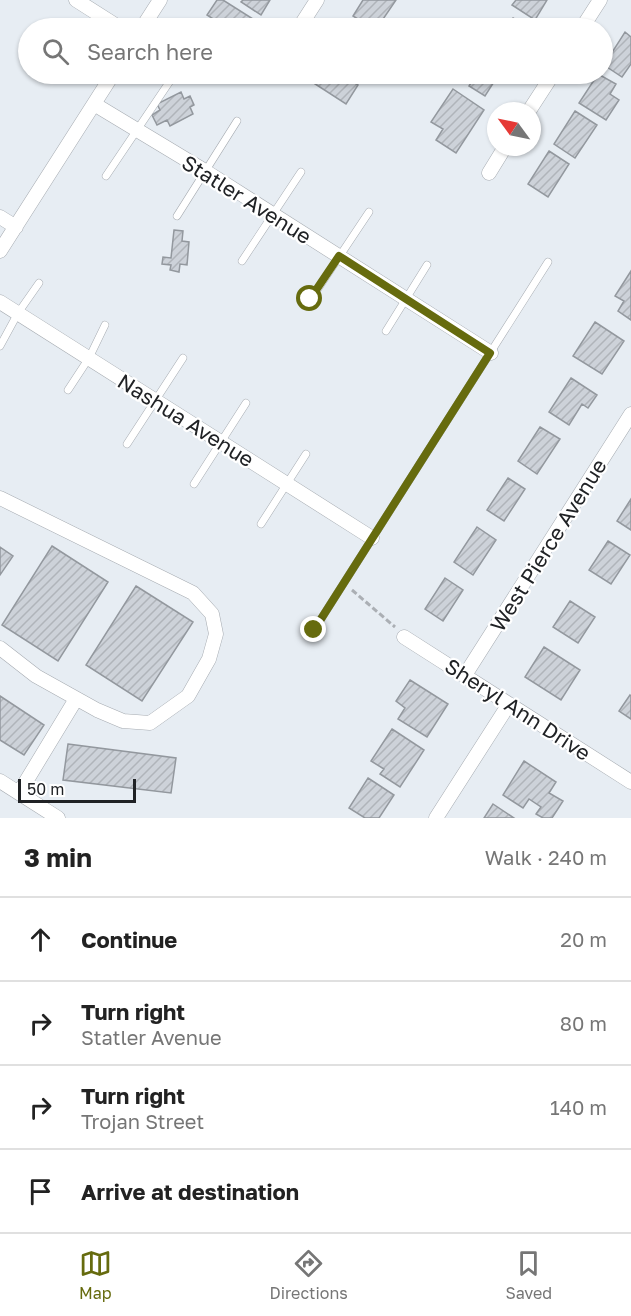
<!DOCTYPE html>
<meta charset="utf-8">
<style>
:root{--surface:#fff;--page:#f6f6f6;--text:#222;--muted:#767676;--line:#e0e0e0;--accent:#666b0e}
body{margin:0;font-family:"Golos Text",sans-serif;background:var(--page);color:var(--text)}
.compass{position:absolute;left:487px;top:102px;width:54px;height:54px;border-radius:50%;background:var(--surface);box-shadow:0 2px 4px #0004;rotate:303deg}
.scale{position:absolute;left:18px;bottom:15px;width:118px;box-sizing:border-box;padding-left:6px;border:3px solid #202225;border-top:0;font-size:16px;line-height:21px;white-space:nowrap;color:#202225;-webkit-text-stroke:4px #fff;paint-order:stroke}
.stop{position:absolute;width:18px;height:18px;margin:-14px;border:4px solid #666b0e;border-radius:50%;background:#fff}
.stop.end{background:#666b0e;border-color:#fff;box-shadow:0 2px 6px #0008}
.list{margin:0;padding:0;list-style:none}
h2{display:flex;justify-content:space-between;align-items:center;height:78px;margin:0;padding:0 24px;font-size:26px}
h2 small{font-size:20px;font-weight:400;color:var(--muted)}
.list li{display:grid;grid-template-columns:39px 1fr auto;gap:18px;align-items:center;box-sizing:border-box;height:84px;padding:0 24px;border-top:2px solid var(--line)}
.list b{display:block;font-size:22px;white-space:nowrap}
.list p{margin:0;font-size:20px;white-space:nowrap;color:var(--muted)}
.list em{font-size:20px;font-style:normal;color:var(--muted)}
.icon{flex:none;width:33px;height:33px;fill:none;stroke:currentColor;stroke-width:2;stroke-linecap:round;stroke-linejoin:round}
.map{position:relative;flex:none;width:631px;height:818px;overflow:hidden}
.search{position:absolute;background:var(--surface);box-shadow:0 2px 4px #0004;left:18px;right:18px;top:18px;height:66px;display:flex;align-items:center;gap:15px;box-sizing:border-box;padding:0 21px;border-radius:33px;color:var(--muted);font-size:22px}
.sheet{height:414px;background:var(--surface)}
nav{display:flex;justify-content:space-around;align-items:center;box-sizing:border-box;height:84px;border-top:2px solid var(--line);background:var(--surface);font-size:16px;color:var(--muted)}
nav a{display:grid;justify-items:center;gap:3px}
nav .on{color:var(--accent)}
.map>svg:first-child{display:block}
.building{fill:url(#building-hatch);stroke:#93989e;stroke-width:1.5}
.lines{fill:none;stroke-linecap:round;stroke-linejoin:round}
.service-casing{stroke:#a6abb1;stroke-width:8}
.minor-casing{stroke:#a6abb1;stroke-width:15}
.path{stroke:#abafb4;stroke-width:3;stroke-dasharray:6 3;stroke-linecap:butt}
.service{stroke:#fff;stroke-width:7}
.minor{stroke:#fff;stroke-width:14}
.route{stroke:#666b0e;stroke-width:8}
.labels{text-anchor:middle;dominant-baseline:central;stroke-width:4.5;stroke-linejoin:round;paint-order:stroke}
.street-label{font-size:21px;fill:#202225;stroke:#fff}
</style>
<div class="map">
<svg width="631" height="818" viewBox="0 0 631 818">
<defs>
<pattern id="building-hatch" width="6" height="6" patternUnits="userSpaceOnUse" patternTransform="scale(1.5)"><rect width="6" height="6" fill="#cdd2d9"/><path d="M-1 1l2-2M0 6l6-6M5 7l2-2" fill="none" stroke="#b0b4ba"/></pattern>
</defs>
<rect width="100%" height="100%" fill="#e7edf3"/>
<!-- building -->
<path class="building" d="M 217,0 L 223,0 L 253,19 L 247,28 L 227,28 L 207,15 Z
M 243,0 L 270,0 L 261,15 L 241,2 Z
M 363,0 L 396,0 L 377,28 L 372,28 L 353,16 Z
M 516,0 L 547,0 L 535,20 L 512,5 Z
M 513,18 L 529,28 L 492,28 L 497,22 L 507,28 Z
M 625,32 L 631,37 L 631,64 L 622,77 L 604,65 Z
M 314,74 L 341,74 L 358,85 L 346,104 L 309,80 Z
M 467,74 L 499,74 L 485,96 L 469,86 L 474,78 Z
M 598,74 L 616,84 L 610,94 L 619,100 L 606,120 L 579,103 Z
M 453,89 L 484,110 L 456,153 L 436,140 L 443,129 L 431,122 Z
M 181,92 L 184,99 L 190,96 L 194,105 L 190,107 L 193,114 L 170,126 L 167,120 L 157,125 L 152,115 L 160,110 L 157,104 Z
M 575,111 L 597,125 L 575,158 L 554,144 Z
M 549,151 L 569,164 L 548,197 L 528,184 Z
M 174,230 L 183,231 L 182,241 L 189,242 L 187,265 L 180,264 L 179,272 L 170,270 L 171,265 L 162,264 L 163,257 L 171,258 Z
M 631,271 L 631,320 L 618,311 L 624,301 L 615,296 Z
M 595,322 L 624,341 L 602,374 L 573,356 Z
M 571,378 L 597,395 L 588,408 L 582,404 L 569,425 L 549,412 Z
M 540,427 L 560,439 L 537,474 L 518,461 Z
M 508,478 L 525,489 L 504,521 L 487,510 Z
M 631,499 L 631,530 L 617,521 Z
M 477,527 L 496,540 L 473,575 L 454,562 Z
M 608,541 L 630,555 L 611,584 L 589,570 Z
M 52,546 L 108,582 L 58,661 L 2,625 Z
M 0,547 L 13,556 L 0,575 Z
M 445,578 L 463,590 L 443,621 L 425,609 Z
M 136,586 L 193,622 L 142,701 L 86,665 Z
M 570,601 L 595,617 L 578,643 L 553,627 Z
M 544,647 L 580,670 L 561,700 L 525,677 Z
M 410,680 L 448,704 L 427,737 L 398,719 L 405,708 L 396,701 Z
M 630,695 L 631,696 L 631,719 L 619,711 Z
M 0,696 L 44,725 L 24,755 L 0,740 Z
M 392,729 L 424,750 L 400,787 L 380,774 L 384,769 L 371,761 Z
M 68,744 L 176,758 L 171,793 L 63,780 Z
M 524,761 L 556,782 L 549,793 L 563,801 L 552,818 L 543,818 L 536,814 L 541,807 L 529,799 L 523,808 L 503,795 Z
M 368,778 L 394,795 L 379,818 L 365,818 L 349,808 Z
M 493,804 L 514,818 L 484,818 Z"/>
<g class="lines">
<!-- service casing -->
<g class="service-casing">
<path id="service" d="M 106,176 L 172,78
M 177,216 L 237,121
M 242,261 L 301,172
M 311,299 L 369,212
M 386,331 L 427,265
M 0,346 L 18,313 L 39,283
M 68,390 L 89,358 L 105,325
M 127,444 L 183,358
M 194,484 L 246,403
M 261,524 L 306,454
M 314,630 L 548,262"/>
</g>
<!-- minor casing -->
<g class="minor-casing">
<path id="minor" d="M 76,0 L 120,28
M 142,28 L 160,0
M 299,28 L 317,0
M 582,28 L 600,0
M 94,104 L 205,171 L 491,353
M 529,111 L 553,74
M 489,173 L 505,147
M 0,217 L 16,227
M 0,251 L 113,74
M 0,302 L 372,538
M 0,498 L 193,593 L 212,614 L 216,634 L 209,659 L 188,696 L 150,723 L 123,721 L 97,710 L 36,676 L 0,648
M 404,637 L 631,782
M 465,675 L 631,414
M 0,781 L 58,818
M 19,793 L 76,699
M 436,818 L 509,704"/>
</g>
<!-- path -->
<path class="path" d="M 352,590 L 395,627"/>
<!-- service -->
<use href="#service" class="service"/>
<!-- minor -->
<use href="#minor" class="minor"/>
</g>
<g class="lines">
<!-- route -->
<path class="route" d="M 310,299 L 339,256 L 490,353 L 314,630"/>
</g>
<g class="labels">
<!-- street labels -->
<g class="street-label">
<text transform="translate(247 199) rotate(32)">Statler Avenue</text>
<text transform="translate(186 420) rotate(32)">Nashua Avenue</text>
<text transform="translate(548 545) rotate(-58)">West Pierce Avenue</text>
<text transform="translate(518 709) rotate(33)">Sheryl Ann Drive</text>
</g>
</g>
</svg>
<svg class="compass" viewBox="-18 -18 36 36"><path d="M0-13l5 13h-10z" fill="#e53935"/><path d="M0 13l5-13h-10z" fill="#767676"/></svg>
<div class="scale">50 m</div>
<div class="stop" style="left:310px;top:299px"></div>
<div class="stop end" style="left:314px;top:630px"></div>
<div class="search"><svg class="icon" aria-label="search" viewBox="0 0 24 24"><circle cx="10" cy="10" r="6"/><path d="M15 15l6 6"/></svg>Search here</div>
</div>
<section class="sheet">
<h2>3 min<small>Walk · 240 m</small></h2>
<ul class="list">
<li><svg class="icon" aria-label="ahead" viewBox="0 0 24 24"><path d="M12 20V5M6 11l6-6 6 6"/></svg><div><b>Continue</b></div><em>20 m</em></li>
<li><svg class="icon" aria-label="right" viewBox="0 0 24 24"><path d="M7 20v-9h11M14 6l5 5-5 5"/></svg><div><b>Turn right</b><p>Statler Avenue</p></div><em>80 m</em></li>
<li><svg class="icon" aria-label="right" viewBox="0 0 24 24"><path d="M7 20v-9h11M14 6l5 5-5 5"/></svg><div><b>Turn right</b><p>Trojan Street</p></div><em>140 m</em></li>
<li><svg class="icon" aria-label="arrive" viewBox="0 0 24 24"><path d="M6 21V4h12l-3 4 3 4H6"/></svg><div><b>Arrive at destination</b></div></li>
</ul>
</section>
<nav>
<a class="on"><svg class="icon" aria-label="map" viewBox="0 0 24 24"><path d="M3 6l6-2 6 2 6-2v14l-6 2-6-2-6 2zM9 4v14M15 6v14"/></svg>Map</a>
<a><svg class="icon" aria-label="directions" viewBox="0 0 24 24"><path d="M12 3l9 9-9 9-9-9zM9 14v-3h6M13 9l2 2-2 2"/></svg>Directions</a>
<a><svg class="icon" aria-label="saved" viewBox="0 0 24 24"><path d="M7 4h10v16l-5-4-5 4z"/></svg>Saved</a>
</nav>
